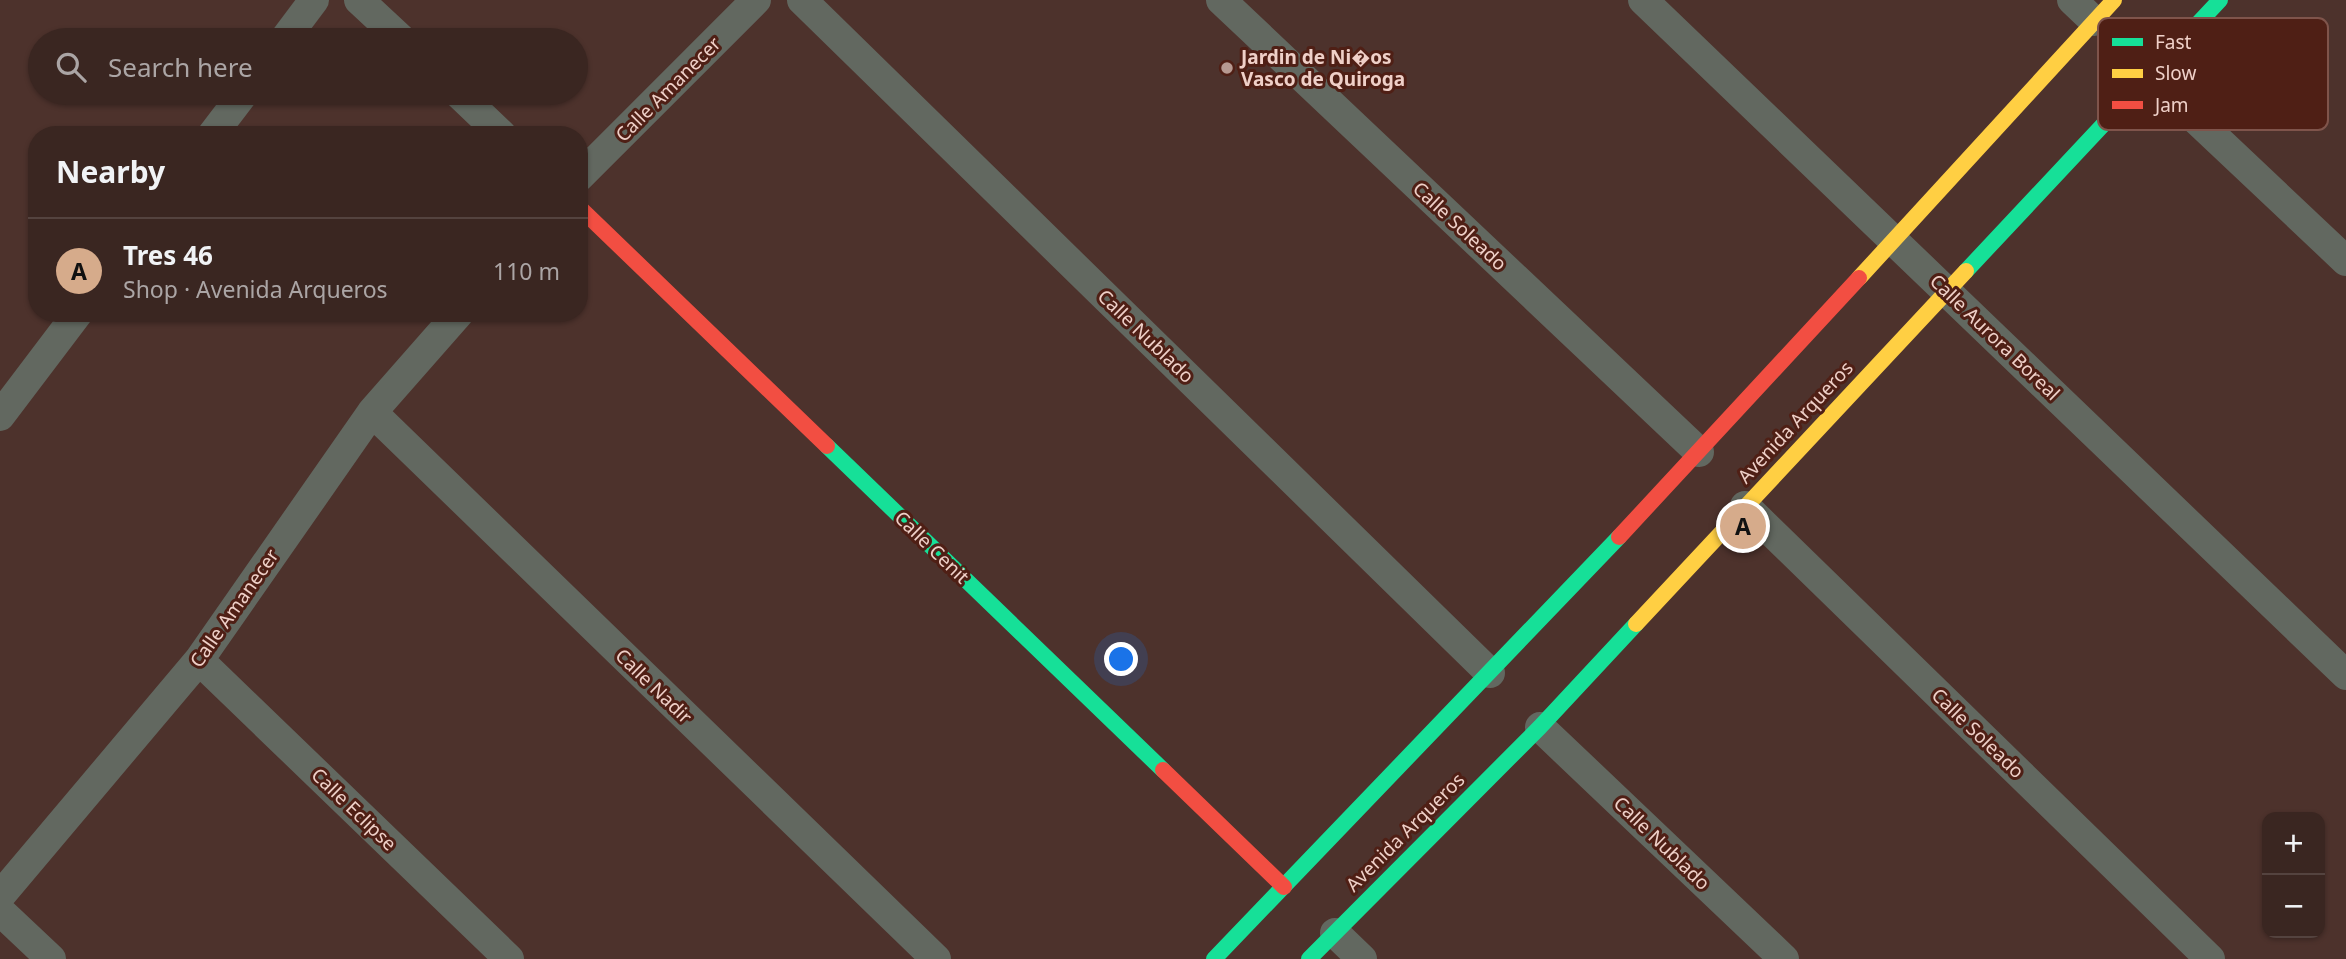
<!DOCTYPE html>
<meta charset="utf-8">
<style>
:root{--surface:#3a2621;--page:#45322e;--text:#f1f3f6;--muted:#aba5a5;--line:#54433f;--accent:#d6ab8b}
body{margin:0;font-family:"Noto Sans",sans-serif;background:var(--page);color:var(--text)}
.controls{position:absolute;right:21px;bottom:21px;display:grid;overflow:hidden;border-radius:14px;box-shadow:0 2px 5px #0004}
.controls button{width:63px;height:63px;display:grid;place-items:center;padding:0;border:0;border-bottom:2px solid var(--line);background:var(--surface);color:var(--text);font:35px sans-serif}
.you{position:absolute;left:1122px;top:660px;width:24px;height:24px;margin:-18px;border:5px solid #fff;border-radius:50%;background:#1a73e8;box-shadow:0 0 0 10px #1a73e833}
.badge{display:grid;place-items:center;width:46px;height:46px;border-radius:50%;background:var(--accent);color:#111;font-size:23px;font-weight:700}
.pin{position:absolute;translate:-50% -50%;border:4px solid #fff;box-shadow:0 2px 7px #0006}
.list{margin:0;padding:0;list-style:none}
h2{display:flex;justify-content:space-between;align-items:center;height:91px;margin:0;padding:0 28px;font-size:30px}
h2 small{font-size:23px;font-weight:400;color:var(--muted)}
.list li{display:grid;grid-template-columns:46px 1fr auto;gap:21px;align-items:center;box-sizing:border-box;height:105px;padding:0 28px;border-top:2px solid var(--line)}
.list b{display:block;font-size:26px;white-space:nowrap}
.list p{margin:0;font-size:23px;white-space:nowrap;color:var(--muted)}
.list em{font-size:23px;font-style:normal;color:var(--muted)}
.icon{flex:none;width:38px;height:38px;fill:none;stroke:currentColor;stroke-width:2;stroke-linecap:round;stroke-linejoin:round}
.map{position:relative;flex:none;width:2346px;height:959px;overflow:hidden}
.search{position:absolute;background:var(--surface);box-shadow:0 2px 5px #0004;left:28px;top:28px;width:560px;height:77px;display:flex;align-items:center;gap:18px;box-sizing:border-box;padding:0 24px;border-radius:38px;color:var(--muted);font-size:26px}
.panel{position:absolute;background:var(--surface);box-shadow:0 2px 5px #0004;left:28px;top:126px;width:560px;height:196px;border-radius:28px}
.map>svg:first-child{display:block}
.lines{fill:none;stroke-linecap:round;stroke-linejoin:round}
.street{stroke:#626860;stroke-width:30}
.fast{stroke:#16e098;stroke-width:16}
.slow{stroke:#ffcf43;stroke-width:16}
.jam{stroke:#f24e42;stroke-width:16}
.poi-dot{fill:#b69991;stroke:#4f1f15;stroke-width:2.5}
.labels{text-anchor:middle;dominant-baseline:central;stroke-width:6;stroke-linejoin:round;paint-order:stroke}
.poi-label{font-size:19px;font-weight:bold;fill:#efd0c8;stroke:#4f1f15;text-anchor:start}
.street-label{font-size:19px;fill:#efd0c8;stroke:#4f1f15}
.key{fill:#4f1f15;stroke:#7f544b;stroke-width:2}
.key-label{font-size:19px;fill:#efd0c8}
</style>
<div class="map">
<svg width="2346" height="959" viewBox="0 0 2346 959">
<rect width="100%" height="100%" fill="#4d322c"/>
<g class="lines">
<!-- street -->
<path class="street" d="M 359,0 L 402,40
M 802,0 L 1490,673
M 1221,0 L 1699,452
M 1643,0 L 2346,675
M 2072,0 L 2094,21
M 284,40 L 314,0
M 2149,75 L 2346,261
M 458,93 L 502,135
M 212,135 L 244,93
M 579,177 L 756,0
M 372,412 L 936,959
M 0,416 L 78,313
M 1745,506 L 2210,959
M 199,660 L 509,959
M 1540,727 L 1784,959
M 0,896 L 199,660 L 372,412 L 459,313
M 0,911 L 51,959
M 1335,933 L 1362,959"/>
<!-- fast -->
<path class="fast" d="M 1966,271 L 2220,0
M 827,446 L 1163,770
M 1214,959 L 1619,537
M 1309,959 L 1540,727 L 1636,624"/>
<!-- slow -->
<path class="slow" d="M 1859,278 L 2114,0
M 1636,624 L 1966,271"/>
<!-- jam -->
<path class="jam" d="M 579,207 L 827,446
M 1619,537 L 1859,278
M 1163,770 L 1284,887"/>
</g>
<!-- markers -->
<circle class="poi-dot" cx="1227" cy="68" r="7"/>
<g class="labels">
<!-- poi labels -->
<g class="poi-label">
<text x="1241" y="57">Jardin de Ni�os<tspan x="1241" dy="22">Vasco de Quiroga</tspan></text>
</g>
<!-- street labels -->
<g class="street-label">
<text transform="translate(668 89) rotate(-45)">Calle Amanecer</text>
<text transform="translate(1460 226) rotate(43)">Calle Soleado</text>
<text transform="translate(1146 336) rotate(44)">Calle Nublado</text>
<text transform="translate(1995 337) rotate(44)">Calle Aurora Boreal</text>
<text transform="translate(1795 422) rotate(-47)">Avenida Arqueros</text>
<text transform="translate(932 547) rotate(44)">Calle Cenit</text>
<text transform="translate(234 608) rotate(-55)">Calle Amanecer</text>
<text transform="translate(654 686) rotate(44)">Calle Nadir</text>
<text transform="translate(1978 733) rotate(44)">Calle Soleado</text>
<text transform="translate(354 809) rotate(44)">Calle Eclipse</text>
<text transform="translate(1405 832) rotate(-45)">Avenida Arqueros</text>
<text transform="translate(1662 843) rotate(44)">Calle Nublado</text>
</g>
</g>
<!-- legend -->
<rect x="2098" y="18" width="230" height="112" rx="10" class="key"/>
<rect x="2112" y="38" width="31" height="8" fill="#16e098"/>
<rect x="2112" y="69" width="31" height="9" fill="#ffcf43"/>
<rect x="2112" y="101" width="31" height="8" fill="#f24e42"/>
<g class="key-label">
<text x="2155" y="49">Fast</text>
<text x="2155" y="80">Slow</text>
<text x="2155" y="112">Jam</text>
</g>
</svg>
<div class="controls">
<button>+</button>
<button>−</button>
</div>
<div class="you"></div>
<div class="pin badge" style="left:1743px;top:526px">A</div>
<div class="search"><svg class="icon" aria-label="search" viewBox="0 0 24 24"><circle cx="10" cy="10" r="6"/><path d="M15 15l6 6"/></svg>Search here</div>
<section class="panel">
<h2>Nearby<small></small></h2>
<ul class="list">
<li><span class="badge">A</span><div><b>Tres 46</b><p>Shop · Avenida Arqueros</p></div><em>110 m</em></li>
</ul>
</section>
</div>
